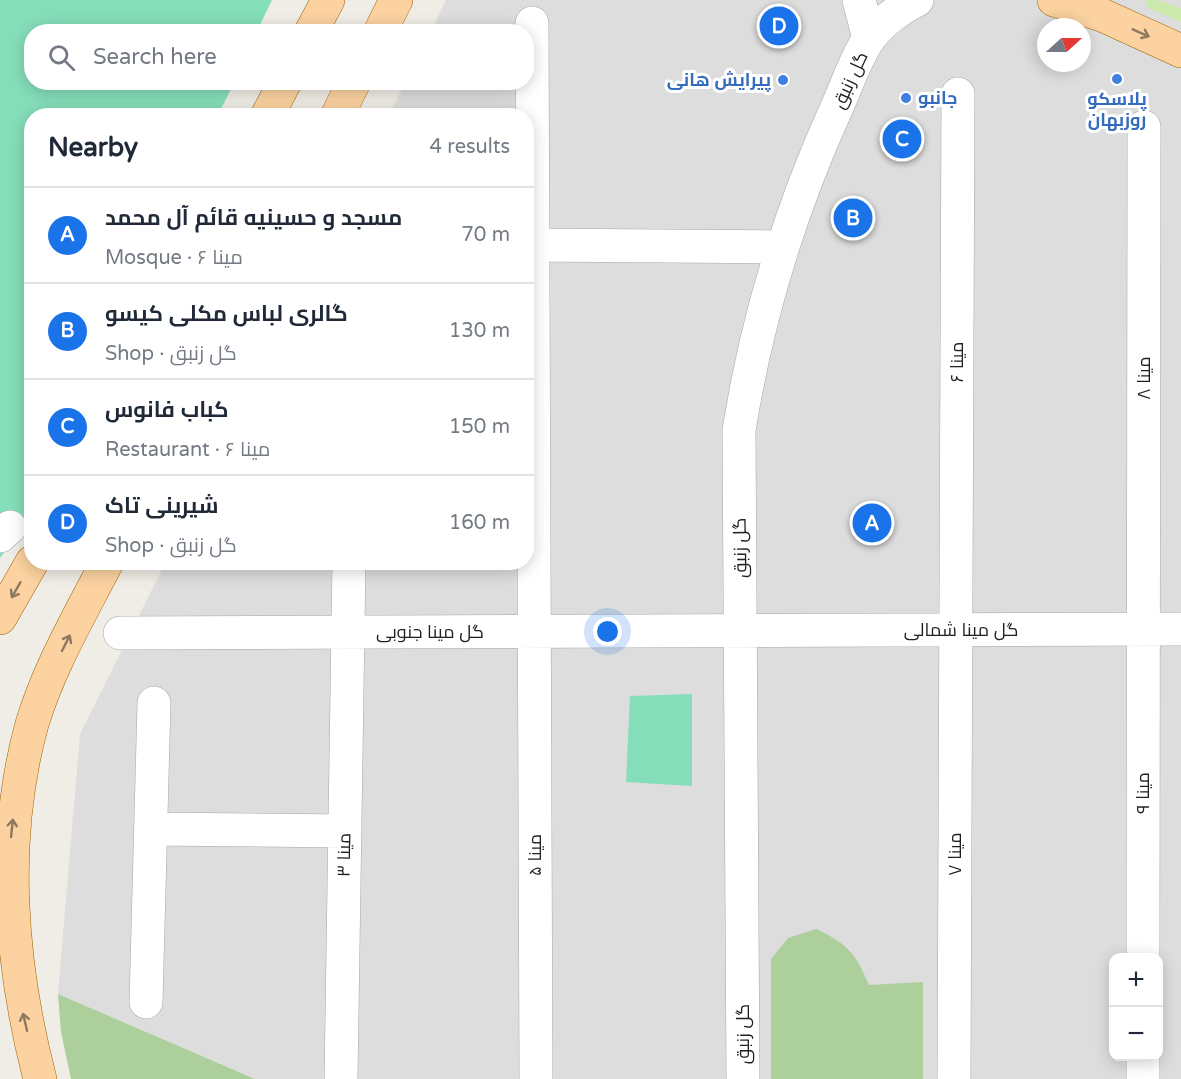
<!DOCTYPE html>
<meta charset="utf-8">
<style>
:root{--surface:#fff;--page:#f2f2f3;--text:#1f2937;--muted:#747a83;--line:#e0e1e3;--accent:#1a73e8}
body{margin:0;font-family:"Varela Round",Cairo,sans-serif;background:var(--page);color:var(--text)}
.controls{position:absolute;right:18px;bottom:18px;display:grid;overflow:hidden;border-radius:12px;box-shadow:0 3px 15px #0003}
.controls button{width:54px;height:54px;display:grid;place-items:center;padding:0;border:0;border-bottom:2px solid var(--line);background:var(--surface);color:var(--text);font:30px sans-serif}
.compass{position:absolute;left:1037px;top:18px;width:54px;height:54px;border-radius:50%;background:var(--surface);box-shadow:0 3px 15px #0003;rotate:69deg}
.you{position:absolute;left:608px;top:632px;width:21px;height:21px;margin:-15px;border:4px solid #fff;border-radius:50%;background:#1a73e8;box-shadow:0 0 0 9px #1a73e833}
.badge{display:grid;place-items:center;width:39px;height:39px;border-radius:50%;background:var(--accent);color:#fff;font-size:20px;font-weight:700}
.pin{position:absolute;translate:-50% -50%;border:3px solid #fff;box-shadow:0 2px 6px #0006}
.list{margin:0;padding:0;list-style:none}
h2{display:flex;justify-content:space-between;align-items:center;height:78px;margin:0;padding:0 24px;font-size:26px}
h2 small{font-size:20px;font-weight:400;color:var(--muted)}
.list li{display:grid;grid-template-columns:39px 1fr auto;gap:18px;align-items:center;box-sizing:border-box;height:96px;padding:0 24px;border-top:2px solid var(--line)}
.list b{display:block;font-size:22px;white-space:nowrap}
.list p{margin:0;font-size:20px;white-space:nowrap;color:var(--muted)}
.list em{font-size:20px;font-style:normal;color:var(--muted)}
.icon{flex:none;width:33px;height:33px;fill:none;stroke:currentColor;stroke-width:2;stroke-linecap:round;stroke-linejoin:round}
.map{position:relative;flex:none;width:1181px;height:1079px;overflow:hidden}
.search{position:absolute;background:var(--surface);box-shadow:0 3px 15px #0003;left:24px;top:24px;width:510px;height:66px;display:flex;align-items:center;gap:15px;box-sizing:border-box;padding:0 21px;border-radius:24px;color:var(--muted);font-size:22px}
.panel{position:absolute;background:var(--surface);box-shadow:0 3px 15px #0003;left:24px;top:108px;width:510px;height:462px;border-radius:24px}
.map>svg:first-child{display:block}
.residential{fill:#dedddd;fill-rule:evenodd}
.grass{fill:#cceaad}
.forest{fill:#accf9b}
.pitch{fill:#85deba}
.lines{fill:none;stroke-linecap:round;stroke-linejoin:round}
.minor-casing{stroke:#a7a7a7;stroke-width:34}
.major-casing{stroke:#9b6401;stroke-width:34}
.minor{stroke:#fff;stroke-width:33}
.major{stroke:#fbd2a0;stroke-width:33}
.oneway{stroke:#8e7960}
.shop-dot{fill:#3f7fe0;stroke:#fff;stroke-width:2}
.labels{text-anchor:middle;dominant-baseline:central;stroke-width:6;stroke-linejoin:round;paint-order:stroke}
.shop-label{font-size:18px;font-weight:bold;fill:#366cbe;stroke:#fff;text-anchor:end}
.street-label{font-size:18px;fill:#202020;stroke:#fff}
</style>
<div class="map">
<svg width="1181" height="1079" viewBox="0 0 1181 1079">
<rect width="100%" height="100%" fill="#f0ede6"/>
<!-- residential -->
<path class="residential" d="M 446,0 L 1181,0 L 1181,1079 L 255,1079 L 58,994 L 80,734 L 165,563 L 526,562 L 526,116 L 389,115 L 405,83 L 526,82 L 526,32 L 431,31 ZM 1046,27 L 1082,27 L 1082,63 L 1046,63 ZM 1114,958 L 1158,958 L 1158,1056 L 1114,1056 Z"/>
<!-- grass -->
<path class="grass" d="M 1145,0 L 1159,0 L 1181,8 L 1181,22 L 1148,8 Z"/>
<!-- forest -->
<path class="forest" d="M 816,929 C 847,943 856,954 869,985 L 923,982 L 923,1079 L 771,1079 L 771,959 L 788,938 Z
M 58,994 L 255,1079 L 71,1079 L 61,1032 Z"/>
<!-- pitch -->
<path class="pitch" d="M 0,0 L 272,0 L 257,31 L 32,32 L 32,82 L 234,83 L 218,115 L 32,116 L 31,512 L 0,558 Z
M 692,694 L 692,786 L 626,782 L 630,696 Z"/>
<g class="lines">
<!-- minor casing -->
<g class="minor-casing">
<path id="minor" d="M 859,0 L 869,39
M 532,23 L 536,1079
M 533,245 L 782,247
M 0,536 L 10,527
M 120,633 L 1181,629
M 151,829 L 345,831
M 1143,958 L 1144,127
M 146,1002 L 154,703
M 341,1079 L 349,562
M 743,1079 L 739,430 C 757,318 790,210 837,107 C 847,85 855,60 868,40 C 879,24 900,8 917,0
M 954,1079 L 958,94
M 1143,1079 L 1143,1056"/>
</g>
<!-- major casing -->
<g class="major-casing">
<path id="major" d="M 1054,0 L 1102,15 L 1181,51
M 311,32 L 328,0
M 380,32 L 396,0
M 267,116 L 285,82
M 337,116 L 354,82
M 0,618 L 32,562
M 40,1079 C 10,964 0,839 32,724 C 49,667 80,615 107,562"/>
</g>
<!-- minor -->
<use href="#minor" class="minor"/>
<!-- major -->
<use href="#major" class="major"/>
</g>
<!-- one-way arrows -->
<defs><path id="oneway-shaft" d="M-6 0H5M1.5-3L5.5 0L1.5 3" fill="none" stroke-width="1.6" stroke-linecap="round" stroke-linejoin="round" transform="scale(1.5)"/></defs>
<g class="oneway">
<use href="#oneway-shaft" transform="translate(1141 33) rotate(24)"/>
<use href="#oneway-shaft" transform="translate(16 590) rotate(120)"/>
<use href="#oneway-shaft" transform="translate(66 643) rotate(-63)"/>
<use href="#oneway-shaft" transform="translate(12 828) rotate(-84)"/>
<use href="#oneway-shaft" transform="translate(25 1022) rotate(-103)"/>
</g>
<!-- markers -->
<g class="shop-dot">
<circle cx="1117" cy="79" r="6"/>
<circle cx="783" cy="80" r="6"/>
<circle cx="906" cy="98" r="6"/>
</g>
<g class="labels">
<!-- shop labels -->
<g class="shop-label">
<text x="771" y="80">پیرایش هانی</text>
<text x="918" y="98" text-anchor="start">جانبو</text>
<text x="1117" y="99" text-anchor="middle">پلاسکو<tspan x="1117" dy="21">روزبهان</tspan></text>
</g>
<!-- street labels -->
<g class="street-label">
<text transform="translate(850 80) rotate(-65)">گل زنبق</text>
<text transform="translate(957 362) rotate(-90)">مینا ۶</text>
<text transform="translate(1144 378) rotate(-90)">مینا ۸</text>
<text transform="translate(740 548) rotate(-91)">گل زنبق</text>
<text x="961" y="630">گل مینا شمالی</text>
<text x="430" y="632">گل مینا جنوبی</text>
<text transform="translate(1143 793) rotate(-90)">مینا ۹</text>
<text transform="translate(955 854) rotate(-90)">مینا ۷</text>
<text transform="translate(344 855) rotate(-89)">مینا ۳</text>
<text transform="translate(535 855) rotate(-90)">مینا ۵</text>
<text transform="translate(743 1034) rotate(-90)">گل زنبق</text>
</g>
</g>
</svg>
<div class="controls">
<button>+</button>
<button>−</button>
</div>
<svg class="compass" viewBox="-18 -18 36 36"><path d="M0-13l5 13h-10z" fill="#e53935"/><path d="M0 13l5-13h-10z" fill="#747a83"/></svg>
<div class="you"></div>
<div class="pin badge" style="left:872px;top:523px">A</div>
<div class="pin badge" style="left:853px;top:218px">B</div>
<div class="pin badge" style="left:902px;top:139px">C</div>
<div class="pin badge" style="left:779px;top:26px">D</div>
<div class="search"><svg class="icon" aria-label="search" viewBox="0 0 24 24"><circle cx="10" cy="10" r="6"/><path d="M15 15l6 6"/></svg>Search here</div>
<section class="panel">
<h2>Nearby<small>4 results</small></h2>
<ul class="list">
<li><span class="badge">A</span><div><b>مسجد و حسینیه قائم آل محمد</b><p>Mosque · مینا ۶</p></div><em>70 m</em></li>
<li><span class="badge">B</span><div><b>گالری لباس مکلی کیسو</b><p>Shop · گل زنبق</p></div><em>130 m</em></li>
<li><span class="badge">C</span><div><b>کباب فانوس</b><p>Restaurant · مینا ۶</p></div><em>150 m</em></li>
<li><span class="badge">D</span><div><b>شیرینی تاک</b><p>Shop · گل زنبق</p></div><em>160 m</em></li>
</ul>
</section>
</div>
